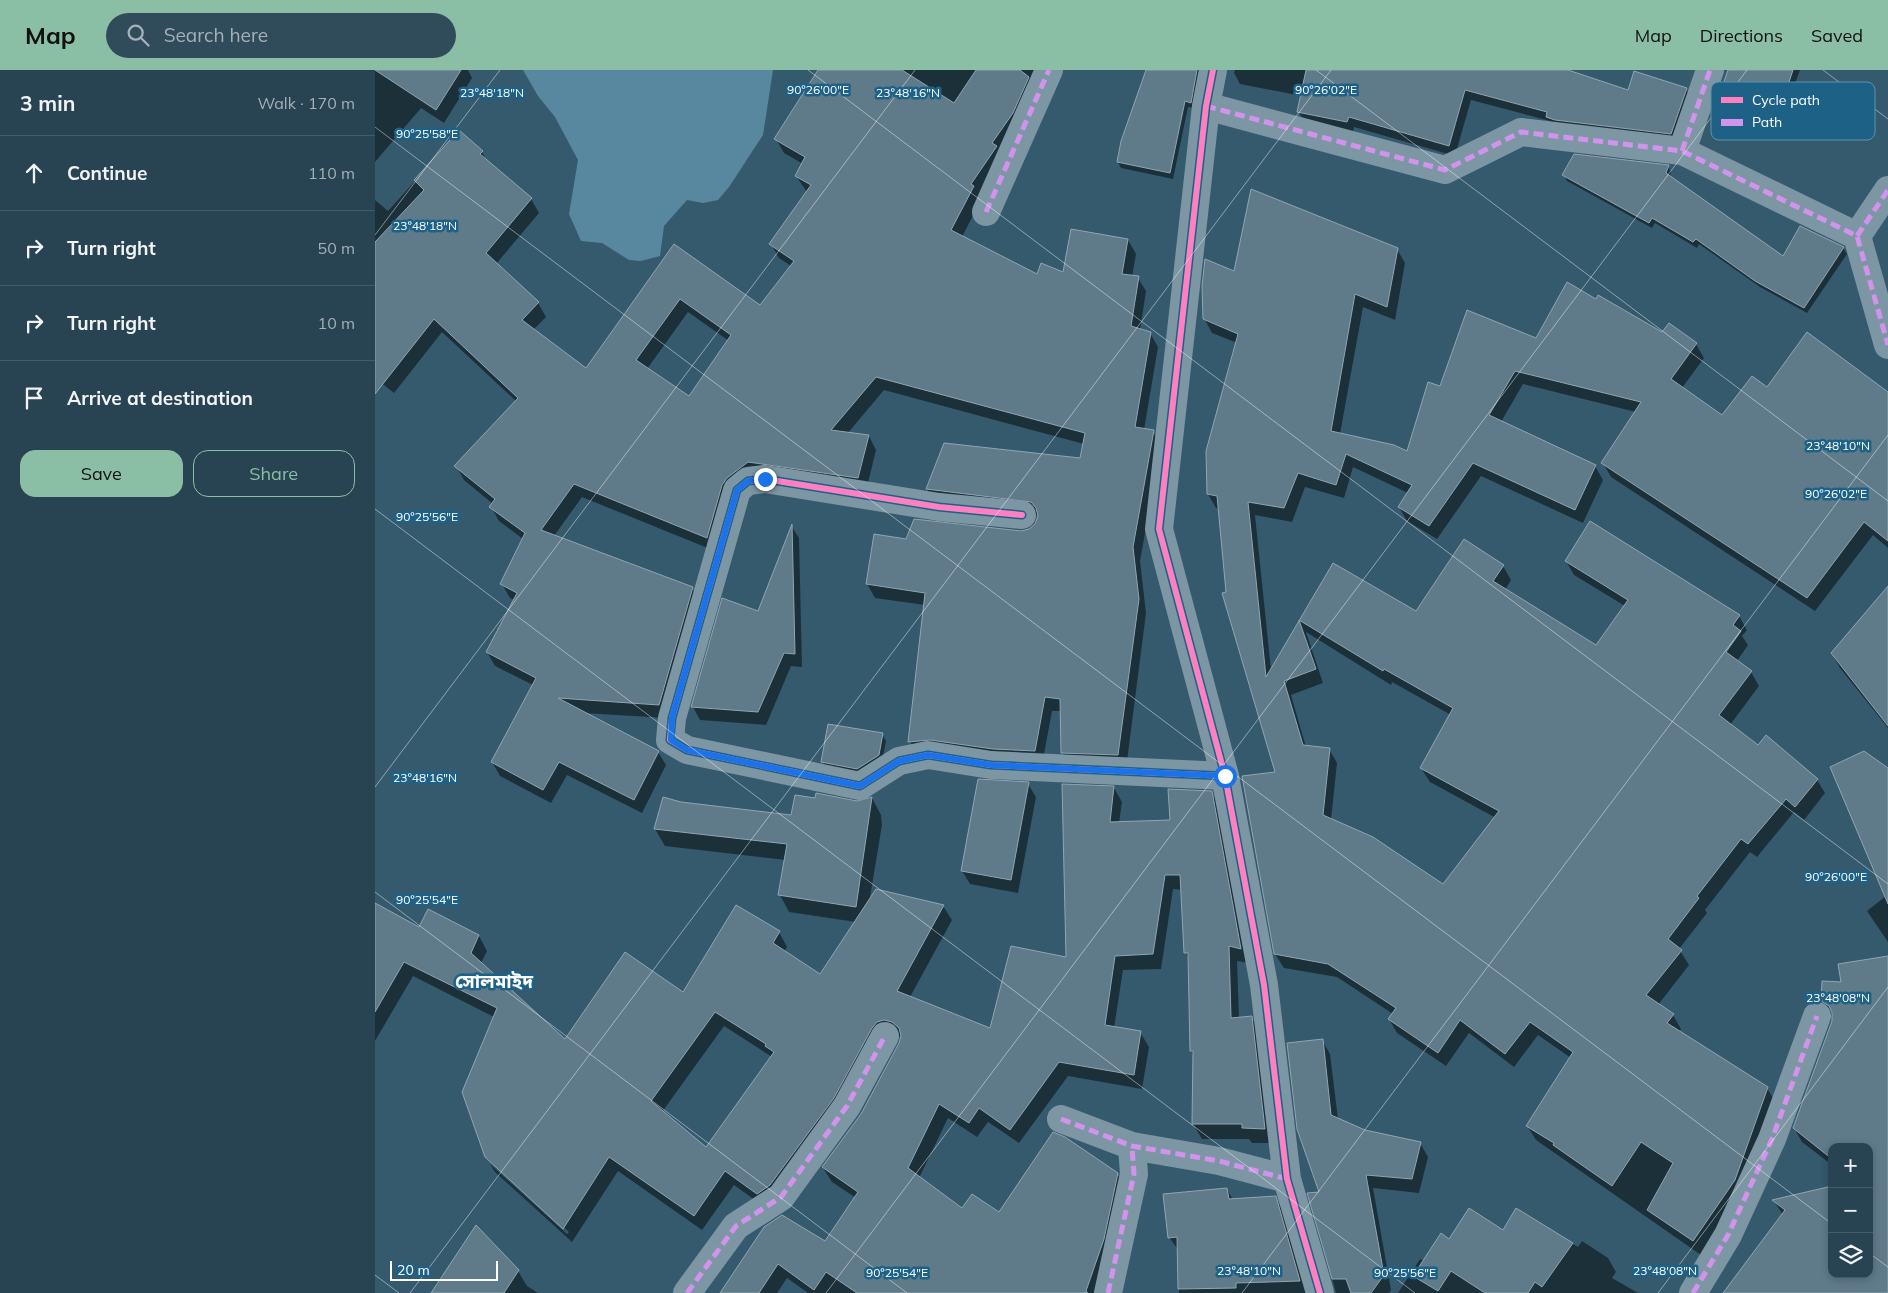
<!DOCTYPE html>
<meta charset="utf-8">
<style>
:root{--surface:#284452;--page:#304b59;--text:#f1f3f6;--muted:#a5b0b8;--line:#445c69;--accent:#8abfa5}
body{margin:0;font-family:Mulish,"Noto Sans Bengali",sans-serif;background:var(--page);color:var(--text)}
.controls{position:absolute;right:15px;bottom:15px;display:grid;overflow:hidden;border-radius:10px;box-shadow:0 2px 8px #0003}
.controls button{width:45px;height:45px;display:grid;place-items:center;padding:0;border:0;border-bottom:1px solid var(--line);background:var(--surface);color:var(--text);font:25px sans-serif}
.scale{position:absolute;left:15px;bottom:12px;width:108px;box-sizing:border-box;padding-left:5px;border:2px solid #fff;border-top:0;font-size:14px;line-height:18px;white-space:nowrap;color:#fff;-webkit-text-stroke:4px #1d6286;paint-order:stroke}
.stop{position:absolute;width:15px;height:15px;margin:-11px;border:4px solid #1a73e8;border-radius:50%;background:#fff}
.stop.end{background:#1a73e8;border-color:#fff;box-shadow:0 1px 5px #0008}
.list{margin:0;padding:0;list-style:none}
h2{display:flex;justify-content:space-between;align-items:center;height:65px;margin:0;padding:0 20px;font-size:21px}
h2 small{font-size:16px;font-weight:400;color:var(--muted)}
.list li{display:grid;grid-template-columns:32px 1fr auto;gap:15px;align-items:center;box-sizing:border-box;height:75px;padding:0 20px;border-top:1px solid var(--line)}
.list b{display:block;font-size:19px;white-space:nowrap}
.list em{font-size:16px;font-style:normal;color:var(--muted)}
.actions{display:flex;gap:10px;padding:15px 20px}
.actions a{flex:1;padding:11px 0;border:1px solid var(--accent);border-radius:15px;text-align:center;font-size:18px;color:var(--accent)}
.actions .main{background:var(--accent);color:#111}
.icon{flex:none;width:28px;height:28px;fill:none;stroke:currentColor;stroke-width:2;stroke-linecap:round;stroke-linejoin:round}
.map{position:relative;flex:none;width:1513px;height:1223px;overflow:hidden}
header{display:flex;align-items:center;gap:30px;box-sizing:border-box;height:70px;padding:0 25px;background:var(--accent);color:#111}
header strong{font-size:24px}
nav{display:flex;gap:28px;margin-inline-start:auto;font-size:18px}
.search{width:350px;height:45px;background:var(--page);display:flex;align-items:center;gap:12px;box-sizing:border-box;padding:0 18px;border-radius:28px;color:var(--muted);font-size:19px}
main{display:flex}
aside{flex:1;background:var(--surface)}
.map>svg:first-child{display:block}
.water{fill:#5888a0}
.shadow{fill:#0007;fill-rule:evenodd}
.building{fill:#5f7a89;stroke:#90a6b2;fill-rule:evenodd}
.lines{fill:none;stroke-linecap:round;stroke-linejoin:round}
.minor{stroke:#7c96a4;stroke-width:28}
.quiet{stroke:#d193ec;stroke-width:5;stroke-dasharray:10 5;stroke-linecap:butt}
.cycleway-casing{stroke:#1d6286;stroke-width:9}
.cycleway{stroke:#ff80c0;stroke-width:6}
.route{stroke:#1a73e8;stroke-width:6}
.ticks{fill:none;stroke:#fff;stroke-width:1;stroke-opacity:0.45}
.labels{text-anchor:middle;dominant-baseline:central;stroke-width:5;stroke-linejoin:round;paint-order:stroke}
.district-label{font-size:19px;font-weight:bold;fill:#fff;stroke:#1d6286}
.key{fill:#1d6286;stroke:#6191aa;stroke-width:1}
.key-label{font-size:14px;fill:#fff}
.ticks-label{font-size:12px;text-anchor:middle;fill:#fff;stroke:#1d6286;stroke-width:5;stroke-linejoin:round;paint-order:stroke}
</style>
<header>
<strong>Map</strong>
<div class="search"><svg class="icon" aria-label="search" viewBox="0 0 24 24"><circle cx="10" cy="10" r="6"/><path d="M15 15l6 6"/></svg>Search here</div>
<nav><a>Map</a><a>Directions</a><a>Saved</a></nav>
</header>
<main>
<aside>
<h2>3 min<small>Walk · 170 m</small></h2>
<ul class="list">
<li><svg class="icon" aria-label="ahead" viewBox="0 0 24 24"><path d="M12 20V5M6 11l6-6 6 6"/></svg><div><b>Continue</b></div><em>110 m</em></li>
<li><svg class="icon" aria-label="right" viewBox="0 0 24 24"><path d="M7 20v-9h11M14 6l5 5-5 5"/></svg><div><b>Turn right</b></div><em>50 m</em></li>
<li><svg class="icon" aria-label="right" viewBox="0 0 24 24"><path d="M7 20v-9h11M14 6l5 5-5 5"/></svg><div><b>Turn right</b></div><em>10 m</em></li>
<li><svg class="icon" aria-label="arrive" viewBox="0 0 24 24"><path d="M6 21V4h12l-3 4 3 4H6"/></svg><div><b>Arrive at destination</b></div></li>
</ul>
<div class="actions"><a class="main">Save</a><a>Share</a></div>
</aside>
<div class="map">
<svg width="1513" height="1223" viewBox="0 0 1513 1223">
<rect width="100%" height="100%" fill="#355a6e"/>
<!-- water -->
<path class="water" d="M 148,0 L 398,0 L 388,65 L 354,117 L 343,130 L 328,133 L 312,130 L 289,156 L 285,186 L 266,191 L 254,190 L 227,173 L 206,171 L 194,144 L 203,90 L 180,47 L 163,26 Z"/>
<!-- shadow -->
<path class="shadow" d="M 0,0 L 93,0 L 97,8 L 69,53 L 46,38 L 0,92 Z
M 445,0 L 672,0 L 587,167 L 662,206 L 689,204 L 753,170 L 761,184 L 757,207 L 763,208 L 771,221 L 765,260 L 775,263 L 783,277 L 769,360 L 778,362 L 786,375 L 765,491 L 771,543 L 751,699 L 695,696 L 687,682 L 686,641 L 677,641 L 667,695 L 542,685 L 535,671 L 550,535 L 500,528 L 492,514 L 532,470 L 646,462 L 654,460 L 661,454 L 664,445 L 560,433 L 552,419 L 706,390 L 709,374 L 509,320 L 472,364 L 494,366 L 501,380 L 491,421 L 381,405 L 340,481 L 207,427 L 179,466 L 317,518 L 325,532 L 292,648 L 208,643 L 283,682 L 291,695 L 267,743 L 192,705 L 176,733 L 125,706 L 117,692 L 158,615 L 120,596 L 112,582 L 140,530 L 135,528 L 127,514 L 148,469 L 124,451 L 116,437 L 118,434 L 89,410 L 81,396 L 141,331 L 67,262 L 19,323 L 0,308 L 0,130 L 13,141 L 84,62 L 107,82 L 113,93 L 156,129 L 164,143 L 121,194 L 163,233 L 171,247 L 158,260 L 211,299 L 300,176 L 385,236 L 416,196 L 404,188 L 396,174 L 432,122 L 421,106 L 428,94 L 409,83 L 401,69 ZM 313,242 L 354,271 L 314,328 L 272,299 Z
M 789,0 L 828,0 L 819,38 L 813,37 L 798,109 L 746,98 L 743,92 Z
M 860,0 L 1189,0 L 1254,22 L 1311,19 L 1318,30 L 1302,75 L 1178,58 L 1175,51 L 1096,30 L 1080,86 L 979,57 L 978,63 L 930,53 L 924,42 L 927,26 L 865,14 L 859,3 Z
M 1354,0 L 1425,0 L 1421,11 L 1424,16 L 1408,63 L 1351,45 L 1343,32 Z
M 1293,96 L 1296,102 L 1295,107 L 1409,188 L 1468,178 L 1472,184 L 1432,243 L 1385,217 L 1324,174 L 1322,178 L 1280,153 L 1277,158 L 1192,111 L 1189,105 Z
M 1022,179 L 1030,193 L 1020,250 L 988,237 L 965,364 L 1033,383 L 1066,317 L 1162,269 L 1222,231 L 1288,263 L 1321,274 L 1329,288 L 1307,318 L 1348,347 L 1392,319 L 1513,323 L 1513,478 L 1498,465 L 1440,541 L 1236,407 L 1228,393 L 1261,342 L 1148,314 L 1126,352 L 1220,396 L 1228,410 L 1208,453 L 1106,406 L 1062,469 L 1032,451 L 1024,437 L 1033,423 L 978,397 L 969,428 L 930,417 L 917,452 L 880,445 L 896,600 L 958,495 L 1041,543 L 1128,496 L 1136,510 L 1130,520 L 1222,577 L 1250,536 L 1199,505 L 1191,491 L 1364,546 L 1372,560 L 1367,566 L 1373,575 L 1362,591 L 1376,602 L 1384,616 L 1355,655 L 1384,677 L 1442,710 L 1450,723 L 1429,750 L 1419,742 L 1382,787 L 1375,782 L 1330,840 L 1332,843 L 1304,879 L 1314,895 L 1283,935 L 1298,945 L 1306,959 L 1304,962 L 1392,1018 L 1400,1032 L 1368,1124 L 1326,1185 L 1161,1070 L 1152,1056 L 1196,988 L 1163,965 L 1139,997 L 1094,963 L 1071,996 L 1022,963 L 1014,949 L 1018,944 L 962,907 L 909,898 L 900,884 L 902,703 L 852,523 L 844,439 L 841,438 L 833,424 L 862,273 L 837,263 L 829,248 L 860,202 ZM 931,562 L 1016,615 L 1017,612 L 1076,645 L 1046,698 L 1055,712 L 1121,748 L 1068,816 L 956,750 L 962,693 L 954,679 L 931,677 L 916,625 L 948,613 Z
M 417,457 L 424,468 L 427,597 L 416,596 L 391,655 L 325,650 L 318,637 L 348,530 L 383,543 Z
M 1513,518 L 1513,658 L 1465,598 L 1457,584 Z
M 507,664 L 511,671 L 507,691 L 486,705 L 451,698 L 448,692 Z
M 1513,700 L 1513,872 L 1492,841 L 1511,826 Z
M 653,714 L 661,727 L 643,823 L 595,814 L 587,801 Z
M 739,718 L 747,732 L 744,753 L 796,752 L 836,722 L 845,737 L 874,893 L 862,891 L 864,948 L 876,947 L 885,962 L 898,1073 L 877,1073 L 874,1069 L 827,1069 L 818,1054 L 819,986 L 816,981 L 814,889 L 811,883 L 807,820 L 798,819 L 786,899 L 748,900 L 739,958 L 765,962 L 774,977 L 767,1019 L 693,1006 L 644,1073 L 613,1052 L 602,1067 L 573,1048 L 544,1108 L 588,1140 L 624,1144 L 742,1104 L 751,1118 L 724,1223 L 433,1223 L 412,1208 L 402,1223 L 347,1223 L 390,1158 L 450,1172 L 481,1128 L 457,1112 L 448,1098 L 487,1044 L 527,967 L 518,965 L 391,1138 L 359,1115 L 327,1160 L 243,1101 L 197,1172 L 120,1102 L 115,1094 L 192,1164 L 194,1162 L 111,1087 L 119,947 L 38,906 L 0,971 L 0,834 L 44,859 L 53,841 L 104,866 L 112,881 L 106,893 L 191,971 L 309,924 L 404,862 L 412,877 L 409,882 L 445,905 L 481,852 L 414,842 L 405,825 L 410,790 L 290,776 L 280,759 L 306,733 L 417,747 L 497,728 L 506,745 L 507,755 L 494,833 L 568,836 L 577,850 L 535,927 L 616,959 L 693,889 ZM 349,956 L 397,987 L 331,1079 L 287,1042 Z
M 1513,887 L 1513,1223 L 1350,1223 L 1408,1145 L 1399,1131 L 1457,1117 L 1457,1204 L 1494,1204 L 1494,1077 L 1457,1077 L 1457,1095 L 1427,1072 L 1419,1058 L 1458,951 L 1458,947 L 1447,931 L 1468,913 Z
M 947,970 L 955,984 L 963,1049 L 990,1061 L 1045,1073 L 1053,1087 L 1044,1123 L 998,1118 L 1016,1220 L 1014,1223 L 961,1223 L 934,1124 L 945,1124 Z
M 852,1119 L 858,1130 L 900,1127 L 908,1141 L 932,1223 L 804,1223 L 804,1181 L 794,1167 Z
M 1142,1140 L 1203,1177 L 1207,1171 L 1233,1188 L 1241,1202 L 1237,1208 L 1263,1223 L 1023,1223 L 1045,1189 L 1049,1191 L 1074,1170 L 1128,1162 Z
M 101,1157 L 143,1201 L 152,1216 L 163,1223 L 57,1223 Z"/>
<!-- building -->
<path class="building" d="M 0,0 L 86,0 L 61,40 Z
M 443,0 L 527,0 L 579,33 L 601,0 L 645,0 L 654,7 L 638,43 L 617,73 L 622,76 L 596,114 L 599,116 L 576,160 L 662,204 L 666,193 L 688,202 L 696,159 L 753,169 L 747,204 L 764,206 L 756,256 L 776,262 L 760,357 L 779,360 L 758,477 L 764,529 L 743,685 L 686,683 L 685,629 L 670,627 L 660,681 L 618,679 L 555,670 L 533,672 L 550,523 L 491,514 L 499,464 L 531,469 L 539,449 L 646,461 L 654,459 L 660,454 L 663,446 L 661,438 L 656,432 L 551,419 L 569,373 L 705,388 L 710,363 L 501,307 L 456,360 L 494,365 L 483,408 L 373,392 L 352,408 L 347,415 L 332,468 L 199,414 L 166,460 L 318,517 L 284,635 L 183,628 L 284,681 L 259,730 L 184,692 L 168,720 L 116,692 L 161,608 L 111,582 L 142,523 L 125,514 L 150,463 L 114,437 L 120,429 L 79,396 L 143,328 L 59,249 L 0,324 L 0,172 L 49,120 L 39,110 L 84,60 L 108,81 L 105,84 L 157,128 L 111,183 L 164,232 L 147,250 L 211,298 L 299,174 L 385,235 L 419,191 L 394,174 L 436,115 L 420,106 L 430,87 L 399,69 ZM 305,229 L 356,265 L 314,326 L 261,290 Z
M 771,0 L 822,0 L 816,33 L 810,31 L 795,103 L 742,92 L 746,71 Z
M 931,0 L 1193,0 L 1253,20 L 1259,1 L 1312,18 L 1296,64 L 1180,50 L 1171,47 L 1172,42 L 1090,20 L 1074,76 L 974,47 L 972,52 L 922,42 Z
M 1353,0 L 1418,0 L 1401,51 L 1342,32 Z
M 1199,84 L 1294,95 L 1291,103 L 1408,186 L 1425,156 L 1469,177 L 1429,238 L 1380,211 L 1321,169 L 1318,172 L 1277,148 L 1274,153 L 1187,105 Z
M 876,119 L 1023,178 L 1012,237 L 980,224 L 956,361 L 1019,375 L 1032,381 L 1053,312 L 1065,316 L 1092,240 L 1161,268 L 1192,212 L 1221,229 L 1223,225 L 1287,262 L 1294,253 L 1322,273 L 1296,309 L 1347,345 L 1377,306 L 1392,317 L 1432,262 L 1513,322 L 1513,471 L 1489,452 L 1432,528 L 1226,393 L 1266,332 L 1140,301 L 1114,345 L 1221,395 L 1200,440 L 1098,393 L 1054,456 L 1023,437 L 1037,415 L 971,384 L 961,415 L 923,403 L 909,438 L 873,432 L 891,607 L 958,493 L 1041,541 L 1089,469 L 1129,495 L 1118,511 L 1221,575 L 1253,530 L 1190,491 L 1215,451 L 1365,545 L 1358,555 L 1366,561 L 1351,582 L 1377,601 L 1344,645 L 1383,675 L 1391,665 L 1443,709 L 1420,737 L 1411,729 L 1373,774 L 1366,769 L 1322,826 L 1324,828 L 1293,869 L 1307,880 L 1271,925 L 1299,944 L 1292,953 L 1393,1017 L 1360,1110 L 1318,1171 L 1272,1140 L 1298,1093 L 1266,1072 L 1237,1116 L 1178,1075 L 1179,1073 L 1151,1056 L 1198,982 L 1155,952 L 1130,984 L 1085,950 L 1063,983 L 1013,949 L 1021,938 L 953,894 L 899,884 L 867,706 L 900,702 L 847,523 L 851,522 L 842,426 L 832,424 L 831,381 L 863,264 L 828,249 L 827,216 L 830,189 L 859,201 ZM 924,550 L 1008,601 L 1009,599 L 1078,638 L 1045,698 L 1124,741 L 1068,814 L 998,767 L 948,745 L 955,678 L 928,675 L 909,611 L 941,599 Z
M 417,454 L 420,584 L 409,583 L 383,642 L 316,637 L 347,528 L 383,541 Z
M 1513,516 L 1513,656 L 1456,583 Z
M 453,654 L 508,663 L 504,685 L 482,699 L 446,692 Z
M 1489,681 L 1513,698 L 1513,834 L 1455,697 Z
M 603,709 L 654,712 L 636,810 L 586,801 Z
M 687,714 L 739,716 L 735,752 L 795,750 L 793,719 L 837,721 L 866,879 L 854,876 L 856,948 L 877,946 L 890,1059 L 867,1058 L 867,1054 L 817,1054 L 818,981 L 815,981 L 813,883 L 809,883 L 805,805 L 790,805 L 778,884 L 740,886 L 730,955 L 766,961 L 759,1005 L 684,992 L 635,1060 L 604,1038 L 594,1053 L 564,1034 L 533,1098 L 587,1138 L 597,1124 L 624,1142 L 678,1062 L 690,1067 L 743,1103 L 729,1169 L 711,1221 L 713,1223 L 482,1223 L 451,1202 L 439,1220 L 403,1194 L 384,1223 L 345,1223 L 389,1157 L 407,1145 L 450,1171 L 483,1122 L 447,1097 L 486,1044 L 524,973 L 526,966 L 524,958 L 517,952 L 509,950 L 502,952 L 497,958 L 459,1028 L 395,1115 L 382,1124 L 350,1101 L 319,1146 L 234,1087 L 188,1159 L 110,1087 L 87,1022 L 122,938 L 29,892 L 0,942 L 0,833 L 44,857 L 53,839 L 104,865 L 96,883 L 190,969 L 250,882 L 308,922 L 361,835 L 405,861 L 398,873 L 445,904 L 501,819 L 569,835 L 522,921 L 615,958 L 636,876 L 691,887 ZM 340,942 L 391,974 L 390,976 L 399,982 L 331,1077 L 276,1031 Z
M 441,723 L 482,731 L 497,727 L 481,837 L 403,825 L 412,774 L 279,759 L 288,727 L 306,732 L 416,745 L 420,725 L 440,728 Z
M 1513,886 L 1513,1223 L 1348,1223 L 1410,1140 L 1397,1130 L 1457,1116 L 1457,1204 L 1494,1204 L 1494,1077 L 1457,1077 L 1457,1089 L 1418,1058 L 1457,951 L 1457,943 L 1454,936 L 1446,931 L 1447,911 L 1466,912 L 1463,894 Z
M 948,969 L 956,1045 L 990,1060 L 1046,1072 L 1037,1109 L 991,1105 L 1009,1205 L 996,1223 L 976,1223 L 971,1209 L 957,1209 L 932,1123 L 944,1122 L 922,1059 L 912,973 Z
M 852,1118 L 854,1129 L 901,1126 L 925,1211 L 861,1213 L 861,1218 L 803,1219 L 802,1167 L 793,1168 L 788,1124 Z
M 1094,1138 L 1128,1160 L 1141,1138 L 1198,1173 L 1167,1217 L 1160,1212 L 1153,1223 L 1110,1223 L 1076,1201 L 1063,1221 L 1038,1206 L 1066,1163 L 1074,1169 Z
M 101,1155 L 144,1200 L 129,1223 L 56,1223 Z"/>
<g class="lines">
<!-- minor -->
<path class="minor" d="M 838,0 L 831,36 L 784,459 L 850,706 L 889,915 L 912,1109 L 945,1223
M 831,36 L 1070,100 L 1146,62 L 1307,81 L 1482,166 L 1513,275
M 1307,81 L 1335,0
M 611,142 L 674,0
M 1482,166 L 1513,120
M 647,445 L 564,437 L 390,409 L 373,411 L 362,420 L 297,648 L 295,670 L 312,680 L 485,716 L 524,691 L 553,685 L 616,695 L 850,706
M 686,1049 L 757,1076 L 844,1091 L 912,1109
M 312,1223 L 361,1156 L 406,1127 L 472,1036 L 510,966
M 733,1223 L 759,1104 L 757,1076
M 1318,1223 L 1353,1165 L 1397,1069 L 1442,946"/>
<!-- quiet -->
<path class="quiet" d="M 831,36 L 1070,100 L 1146,62 L 1307,81 L 1482,166 L 1513,275
M 1307,81 L 1335,0
M 611,142 L 674,0
M 1482,166 L 1513,120
M 686,1049 L 757,1076 L 844,1091 L 912,1109
M 312,1223 L 361,1156 L 406,1127 L 472,1036 L 510,966
M 733,1223 L 759,1104 L 757,1076
M 1318,1223 L 1353,1165 L 1397,1069 L 1442,946"/>
<!-- cycleway casing -->
<g class="cycleway-casing">
<path id="cycleway" d="M 838,0 L 831,36 L 784,459 L 850,706 L 889,915 L 912,1109 L 945,1223
M 647,445 L 564,437 L 390,409 L 373,411 L 362,420 L 297,648 L 295,670 L 312,680 L 485,716 L 524,691 L 553,685 L 616,695 L 850,706"/>
</g>
<!-- cycleway -->
<use href="#cycleway" class="cycleway"/>
</g>
<g class="lines">
<!-- route -->
<path class="route" d="M 390,409 L 373,411 L 362,420 L 297,648 L 296,670 L 312,680 L 485,716 L 524,691 L 553,685 L 616,695 L 850,706"/>
</g>
<!-- ticks -->
<path class="ticks" d="M 433,0 L 1513,814M 941,0 L 1513,431M 1448,0 L 1513,49M 0,57 L 1457,1154M 0,165 L 125,0M 0,439 L 1040,1223M 0,717 L 540,0M 0,822 L 532,1223M 1494,1183 L 1513,1197M 0,1205 L 24,1223M 35,1223 L 956,0M 451,1223 L 1372,0M 867,1223 L 1513,365M 1283,1223 L 1513,917"/>
<g class="labels">
<!-- district labels -->
<g class="district-label">
<text x="119" y="911">সোলমাইদ</text>
</g>
</g>
<!-- legend -->
<rect x="1336" y="12" width="164" height="58" rx="8" class="key"/>
<rect x="1346" y="27" width="22" height="6" fill="#ff80c0"/>
<rect x="1346" y="49" width="22" height="7" fill="#d193ec"/>
<g class="key-label">
<text x="1377" y="35">Cycle path</text>
<text x="1377" y="57">Path</text>
</g>
<g class="ticks-label">
<text x="443" y="24">90°26'00"E</text>
<text x="951" y="24">90°26'02"E</text>
<text x="117" y="27">23°48'18"N</text>
<text x="533" y="27">23°48'16"N</text>
<text x="52" y="68">90°25'58"E</text>
<text x="50" y="160">23°48'18"N</text>
<text x="1463" y="380">23°48'10"N</text>
<text x="1461" y="428">90°26'02"E</text>
<text x="52" y="451">90°25'56"E</text>
<text x="50" y="712">23°48'16"N</text>
<text x="1461" y="811">90°26'00"E</text>
<text x="52" y="834">90°25'54"E</text>
<text x="1463" y="932">23°48'08"N</text>
<text x="874" y="1205">23°48'10"N</text>
<text x="1290" y="1205">23°48'08"N</text>
<text x="522" y="1207">90°25'54"E</text>
<text x="1030" y="1207">90°25'56"E</text>
</g>
</svg>
<div class="controls">
<button>+</button>
<button>−</button>
<button><svg class="icon" aria-label="layers" viewBox="0 0 24 24"><path d="M12 4l9 5-9 5-9-5zM3 14l9 5 9-5"/></svg></button>
</div>
<div class="scale">20 m</div>
<div class="stop" style="left:850px;top:706px"></div>
<div class="stop end" style="left:390px;top:409px"></div>
</div>
</main>
